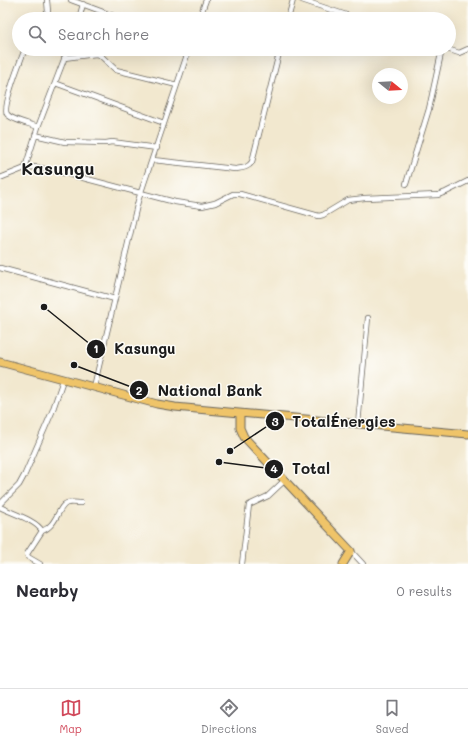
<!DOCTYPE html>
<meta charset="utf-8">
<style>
:root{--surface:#fff;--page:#f2f2f3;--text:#2b2b33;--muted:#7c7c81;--line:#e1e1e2;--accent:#d1495b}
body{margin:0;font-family:Mali,sans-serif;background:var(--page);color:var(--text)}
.compass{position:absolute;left:372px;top:68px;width:36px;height:36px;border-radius:50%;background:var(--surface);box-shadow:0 4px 16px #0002;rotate:108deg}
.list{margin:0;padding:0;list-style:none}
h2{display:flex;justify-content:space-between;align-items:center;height:52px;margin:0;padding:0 16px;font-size:17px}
h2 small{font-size:13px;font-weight:400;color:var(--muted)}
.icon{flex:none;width:22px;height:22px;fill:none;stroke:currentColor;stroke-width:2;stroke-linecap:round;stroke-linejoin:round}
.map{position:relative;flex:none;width:468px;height:564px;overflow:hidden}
.search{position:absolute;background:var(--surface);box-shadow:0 4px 16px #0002;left:12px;right:12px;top:12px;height:44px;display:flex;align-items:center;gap:10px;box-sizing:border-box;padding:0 14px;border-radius:22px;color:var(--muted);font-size:15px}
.sheet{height:124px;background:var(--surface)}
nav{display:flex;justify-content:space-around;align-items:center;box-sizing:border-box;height:56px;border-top:1px solid var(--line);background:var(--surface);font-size:11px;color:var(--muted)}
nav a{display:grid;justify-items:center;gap:2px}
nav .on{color:var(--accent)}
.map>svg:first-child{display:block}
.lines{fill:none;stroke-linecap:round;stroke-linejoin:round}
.street-casing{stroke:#67635b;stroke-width:6}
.primary-casing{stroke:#67635b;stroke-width:9}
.street{stroke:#fff;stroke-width:4.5}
.primary{stroke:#efc469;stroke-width:7}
.labels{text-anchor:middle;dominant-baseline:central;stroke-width:3;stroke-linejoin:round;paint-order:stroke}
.district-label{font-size:18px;font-weight:bold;fill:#1c1c1c;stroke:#fdfcf7}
.leader{fill:none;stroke:#1c1c1c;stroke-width:1.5}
.callout-dot{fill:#1c1c1c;stroke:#fdfcf7;stroke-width:1.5}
.mark-label{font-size:12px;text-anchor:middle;font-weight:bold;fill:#fff}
.callout-label{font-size:15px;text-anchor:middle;font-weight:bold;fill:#1c1c1c;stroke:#fdfcf7;stroke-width:3;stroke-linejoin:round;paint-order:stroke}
</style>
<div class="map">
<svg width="468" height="564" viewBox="0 0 468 564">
<rect width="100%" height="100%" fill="#fdfcf7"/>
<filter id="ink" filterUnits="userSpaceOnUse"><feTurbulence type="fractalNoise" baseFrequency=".025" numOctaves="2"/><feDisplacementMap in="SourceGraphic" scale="8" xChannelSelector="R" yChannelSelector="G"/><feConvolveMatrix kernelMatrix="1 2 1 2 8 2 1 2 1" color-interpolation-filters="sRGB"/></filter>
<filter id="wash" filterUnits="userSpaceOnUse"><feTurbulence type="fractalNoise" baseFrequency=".012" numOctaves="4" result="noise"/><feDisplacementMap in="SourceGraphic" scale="16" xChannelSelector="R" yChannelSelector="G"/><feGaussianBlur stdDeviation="0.9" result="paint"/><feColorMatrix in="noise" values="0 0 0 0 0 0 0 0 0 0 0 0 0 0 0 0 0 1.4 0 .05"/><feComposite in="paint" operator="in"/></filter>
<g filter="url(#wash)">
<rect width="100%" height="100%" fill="#f2e8cf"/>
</g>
<g filter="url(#ink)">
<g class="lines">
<!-- street casing -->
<g class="street-casing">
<path id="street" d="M 71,0 L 122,19
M 302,0 L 358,19
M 40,19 L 48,12 L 47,0
M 79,19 L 83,4
M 199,19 L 206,0
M 288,19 L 293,0
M 25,49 C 21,59 2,107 7,114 C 11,120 31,124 38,127
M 447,49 L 459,53 L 468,49
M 64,58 L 96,54 L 101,56 L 116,70 L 177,85
M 55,83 L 164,123
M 35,135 L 65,142 L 106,143 L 112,142 L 157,148
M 153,160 L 235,169 C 242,168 248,168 252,162 L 280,49
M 25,168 L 38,127 L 68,49
M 0,178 L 25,168 L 35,167 L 64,173 L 175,202 L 202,206 L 215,203 L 233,194 L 240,194 L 319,216 L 323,215 L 348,200 L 365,198 L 438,195 L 446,192 L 468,181
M 406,184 L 429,109 L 442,49
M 0,268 L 115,299
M 94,387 L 138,201 L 189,49
M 358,424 L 368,318
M 0,504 L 19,485 L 25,474 L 52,412 L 63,380
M 0,507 C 11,513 36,520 42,531 L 27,554 L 28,557 L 40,564
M 42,531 C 57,526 58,506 67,503 C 71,502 77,503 81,503
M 351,551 L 363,564
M 242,564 L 249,505 L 268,496 L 285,480"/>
</g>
<!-- primary casing -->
<g class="primary-casing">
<path id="primary" d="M 0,362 L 157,404 L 175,407 L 468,434
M 240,414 L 240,428 L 244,437 L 351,551 L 343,564"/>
</g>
<!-- street -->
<use href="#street" class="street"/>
<!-- primary -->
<use href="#primary" class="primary"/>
</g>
</g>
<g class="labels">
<!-- district labels -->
<g class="district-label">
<text x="58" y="168">Kasungu</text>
</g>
</g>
<!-- callouts -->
<path class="leader" d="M44 307L96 349M74 365L139 390M230 451L275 421M219 462L274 469"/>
<g class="callout-dot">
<circle cx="44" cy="307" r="4"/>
<circle cx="74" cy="365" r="4"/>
<circle cx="230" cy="451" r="4"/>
<circle cx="219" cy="462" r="4"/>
<circle cx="96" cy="349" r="10"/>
<circle cx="139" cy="390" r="10"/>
<circle cx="275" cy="421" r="10"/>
<circle cx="274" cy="469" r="10"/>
</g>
<g class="mark-label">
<text x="96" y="353">1</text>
<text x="139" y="395">2</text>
<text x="275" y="426">3</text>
<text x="274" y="473">4</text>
</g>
<g class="callout-label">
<text x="145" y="354">Kasungu</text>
<text x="210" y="396">National Bank</text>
<text x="344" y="427">TotalÉnergies</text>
<text x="311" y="474">Total</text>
</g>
</svg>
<svg class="compass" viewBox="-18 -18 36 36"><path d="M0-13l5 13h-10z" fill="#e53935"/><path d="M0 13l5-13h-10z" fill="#7c7c81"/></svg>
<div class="search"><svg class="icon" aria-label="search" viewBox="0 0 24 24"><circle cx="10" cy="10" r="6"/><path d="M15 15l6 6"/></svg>Search here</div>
</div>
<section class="sheet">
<h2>Nearby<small>0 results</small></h2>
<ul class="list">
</ul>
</section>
<nav>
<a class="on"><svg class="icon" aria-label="map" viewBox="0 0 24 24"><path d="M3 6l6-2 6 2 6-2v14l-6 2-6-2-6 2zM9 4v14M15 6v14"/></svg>Map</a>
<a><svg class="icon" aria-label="directions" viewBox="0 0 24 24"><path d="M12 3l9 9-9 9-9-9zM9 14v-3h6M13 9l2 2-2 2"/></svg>Directions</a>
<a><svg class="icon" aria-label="saved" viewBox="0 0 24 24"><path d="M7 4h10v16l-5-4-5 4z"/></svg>Saved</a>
</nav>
